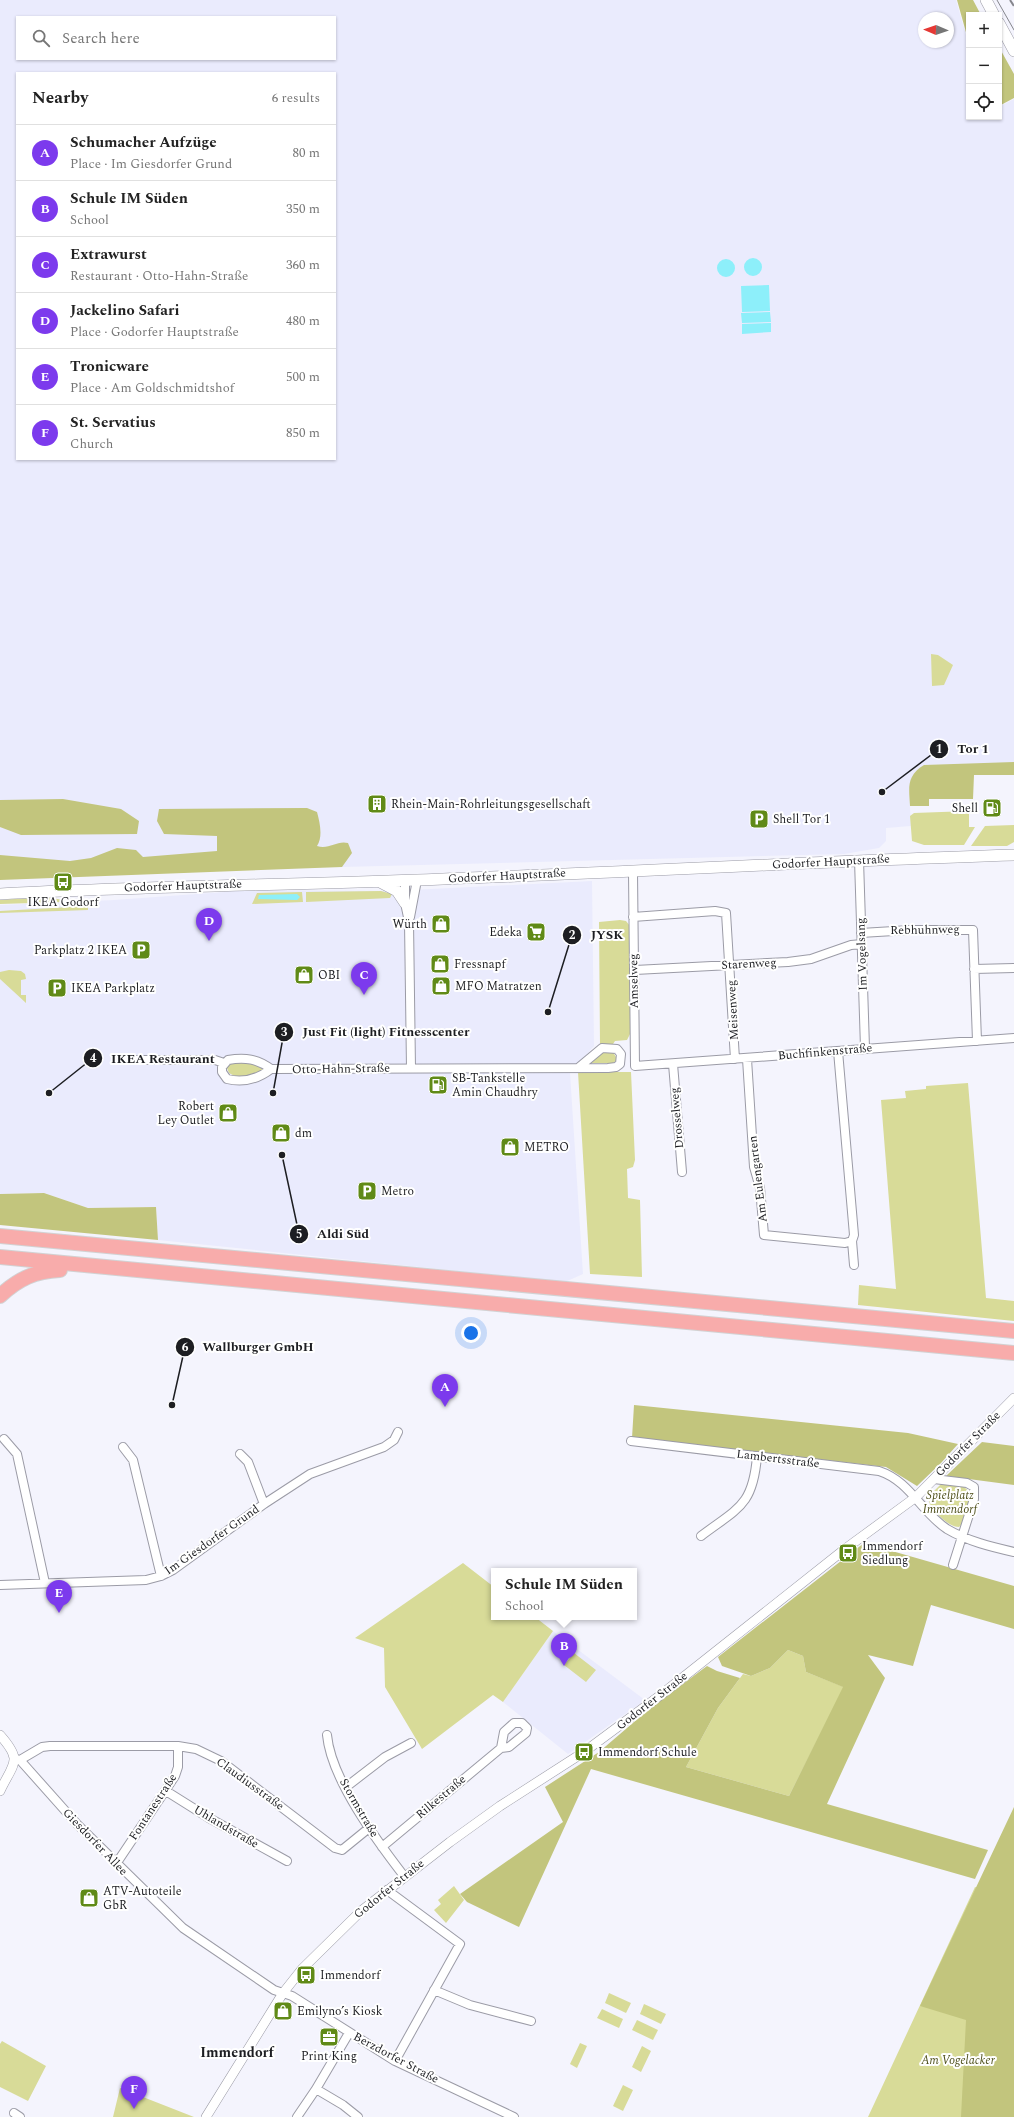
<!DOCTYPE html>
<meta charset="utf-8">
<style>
:root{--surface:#fff;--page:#f2f2f2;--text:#222;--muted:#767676;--line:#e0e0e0;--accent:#7c3aed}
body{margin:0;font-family:Spectral,serif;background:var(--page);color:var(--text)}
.controls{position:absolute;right:12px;top:12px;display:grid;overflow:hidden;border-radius:0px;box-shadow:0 1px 3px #0004}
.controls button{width:36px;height:36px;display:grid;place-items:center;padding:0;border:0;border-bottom:1px solid var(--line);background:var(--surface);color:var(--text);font:20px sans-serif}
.compass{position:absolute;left:918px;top:12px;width:36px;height:36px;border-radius:50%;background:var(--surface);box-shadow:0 1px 3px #0004;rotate:272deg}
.you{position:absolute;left:471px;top:1333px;width:14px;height:14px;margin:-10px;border:3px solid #fff;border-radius:50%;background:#1a73e8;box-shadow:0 0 0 6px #1a73e833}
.badge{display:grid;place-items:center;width:26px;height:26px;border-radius:50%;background:var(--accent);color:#fff;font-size:13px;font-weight:700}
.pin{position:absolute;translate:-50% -33px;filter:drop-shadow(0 1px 2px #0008)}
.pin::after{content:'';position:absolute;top:21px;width:14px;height:12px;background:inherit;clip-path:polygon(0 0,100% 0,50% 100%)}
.popup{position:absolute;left:491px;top:1568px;width:146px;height:52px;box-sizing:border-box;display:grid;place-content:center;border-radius:0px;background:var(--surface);filter:drop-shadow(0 1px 3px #0005);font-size:13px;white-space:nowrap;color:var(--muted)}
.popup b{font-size:15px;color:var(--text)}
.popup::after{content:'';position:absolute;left:50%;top:100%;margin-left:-8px;border:8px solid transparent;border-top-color:var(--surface)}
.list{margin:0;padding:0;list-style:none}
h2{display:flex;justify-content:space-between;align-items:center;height:52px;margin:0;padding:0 16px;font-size:17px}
h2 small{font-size:13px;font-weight:400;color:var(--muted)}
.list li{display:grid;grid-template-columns:26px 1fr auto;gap:12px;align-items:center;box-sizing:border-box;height:56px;padding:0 16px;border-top:1px solid var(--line)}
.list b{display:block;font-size:15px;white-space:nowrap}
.list p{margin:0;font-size:13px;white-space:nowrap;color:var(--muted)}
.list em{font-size:13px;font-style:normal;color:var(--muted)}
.icon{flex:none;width:22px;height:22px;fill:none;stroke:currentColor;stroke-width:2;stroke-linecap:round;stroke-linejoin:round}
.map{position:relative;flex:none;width:1014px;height:2117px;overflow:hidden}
.search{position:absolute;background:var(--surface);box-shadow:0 1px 3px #0004;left:16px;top:16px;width:320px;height:44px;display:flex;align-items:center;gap:10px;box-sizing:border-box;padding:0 14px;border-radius:0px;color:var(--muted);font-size:15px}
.panel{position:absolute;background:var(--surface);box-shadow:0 1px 3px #0004;left:16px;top:72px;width:320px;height:388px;border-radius:0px}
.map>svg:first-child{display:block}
.built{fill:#eaebfd;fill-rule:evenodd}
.green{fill:#d8db98}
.forest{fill:#c2c57d}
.water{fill:#8deffa}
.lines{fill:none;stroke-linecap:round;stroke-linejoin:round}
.minor-casing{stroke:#9b9ba6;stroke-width:10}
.tertiary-casing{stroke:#9b9ba6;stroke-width:10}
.secondary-casing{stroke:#9b9ba6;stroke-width:12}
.motorway-casing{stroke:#d2d2d3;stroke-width:16}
.minor{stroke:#fff;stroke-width:8}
.tertiary{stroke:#fff;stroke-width:9}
.secondary{stroke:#fff;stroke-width:11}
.motorway{stroke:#f8acab;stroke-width:14}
.tram{stroke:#85868c;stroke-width:1}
.rail{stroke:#85868c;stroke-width:2;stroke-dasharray:7 7;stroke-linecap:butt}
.labels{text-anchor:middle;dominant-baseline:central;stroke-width:4;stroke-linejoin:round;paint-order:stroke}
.poi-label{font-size:12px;fill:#1d1e22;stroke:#fff;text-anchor:start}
.street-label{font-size:12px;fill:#1d1e22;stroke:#fff}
.park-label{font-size:12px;font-style:italic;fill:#4e4f1a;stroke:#fff}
.quarter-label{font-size:14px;font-weight:bold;fill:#1d1e22;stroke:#fff}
.leader{fill:none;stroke:#1d1e22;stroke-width:1.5}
.callout-dot{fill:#1d1e22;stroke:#fff;stroke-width:1.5}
.mark-label{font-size:12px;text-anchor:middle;font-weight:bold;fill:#fff}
.callout-label{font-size:13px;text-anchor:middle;font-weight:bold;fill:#1d1e22;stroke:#fff;stroke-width:4;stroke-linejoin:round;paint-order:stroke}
</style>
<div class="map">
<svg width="1014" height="2117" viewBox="0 0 1014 2117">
<rect width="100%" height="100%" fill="#f4f4fd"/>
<!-- built -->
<path class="built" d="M 0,0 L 956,0 L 969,46 L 969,117 L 999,117 L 999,107 L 1014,99 L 1014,771 L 929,774 L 909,789 L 911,826 L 886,828 L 886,841 L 879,848 L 844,854 L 342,867 L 0,871 ZM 17,17 L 335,17 L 335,59 L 17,59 ZM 924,18 L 948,18 L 948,42 L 924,42 ZM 17,73 L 335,73 L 335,459 L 17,459 Z
M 592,881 L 594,1046 L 570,1073 L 583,1274 L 565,1282 L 158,1240 L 156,1207 L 88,1208 L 44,1193 L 0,1194 L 0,905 L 114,900 L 252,890 L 391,891 Z
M 553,1631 L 645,1700 L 568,1754 L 503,1702 Z"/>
<!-- green -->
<path class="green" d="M 931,654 L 938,655 L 953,665 L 944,685 L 932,686 Z
M 969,811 L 969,827 L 975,827 L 964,845 L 924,845 L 912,841 L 910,816 L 914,813 Z
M 1014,825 L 1014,842 L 1007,846 L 971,846 L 985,826 Z
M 381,891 L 392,894 L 390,898 L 306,902 L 306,892 Z
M 302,892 L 303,902 L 252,904 L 257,893 Z
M 45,897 L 64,900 L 65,902 L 0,904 L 0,900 Z
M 88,906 L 88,910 L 0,913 L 0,911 Z
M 620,920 L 626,921 L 630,926 L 632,1030 L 627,1040 L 615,1041 L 613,1044 L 600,1044 L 599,922 Z
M 9,970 L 21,971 L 25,974 L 26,979 L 21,980 L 21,995 L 26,995 L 26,1003 L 0,979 L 0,972 Z
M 601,1052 L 613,1052 L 616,1057 L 616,1061 L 613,1063 L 589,1063 Z
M 234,1062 C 245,1063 255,1062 263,1070 C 254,1075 239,1080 229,1073 L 227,1068 L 229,1065 Z
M 578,1072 L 631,1072 L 635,1160 L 633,1167 L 627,1169 L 628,1198 L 640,1200 L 642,1277 L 590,1274 Z
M 968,1083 L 986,1298 L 1014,1301 L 1014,1321 L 858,1305 L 859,1285 L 896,1289 L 881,1100 L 906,1098 L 905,1091 L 926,1089 L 926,1086 Z
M 941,1484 L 964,1487 L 970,1492 L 970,1497 L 962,1524 L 959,1527 C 948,1527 933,1511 929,1502 L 932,1493 Z
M 463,1563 L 494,1587 L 494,1617 L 535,1617 L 553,1631 L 503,1702 L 493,1695 L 422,1749 L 385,1687 L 384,1648 L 355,1638 Z
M 788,1650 L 803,1656 L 806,1672 L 844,1687 L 789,1796 L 686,1767 L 718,1708 L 743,1674 L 751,1676 L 770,1668 Z
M 574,1653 L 596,1670 L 586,1682 L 564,1665 Z
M 454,1886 L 464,1900 L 446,1923 L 434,1910 L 441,1904 L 438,1900 Z
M 975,1887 L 1014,1898 L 1014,2117 L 868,2117 Z
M 609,1993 L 631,2003 L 626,2013 L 605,2003 Z
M 644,2004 L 666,2014 L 661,2024 L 640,2014 Z
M 602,2009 L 623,2019 L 619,2028 L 597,2018 Z
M 637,2020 L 658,2030 L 653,2040 L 632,2030 Z
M 2,2041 L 46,2066 L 28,2101 L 0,2087 L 0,2044 Z
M 580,2043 L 587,2046 L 577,2068 L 570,2064 Z
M 642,2046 L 651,2051 L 641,2072 L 632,2067 Z
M 623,2085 L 633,2090 L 623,2111 L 613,2106 Z
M 120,2088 L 194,2117 L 113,2117 Z"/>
<!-- forest -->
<path class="forest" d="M 957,0 L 973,0 L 981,15 L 969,15 L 969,43 Z
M 999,47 L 1014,74 L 1014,98 L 999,106 Z
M 1014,762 L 1014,775 L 974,775 L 973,799 L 929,799 L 929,806 L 910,806 C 909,788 906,776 924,765 Z
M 63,799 L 121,809 L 139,821 L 137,834 L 21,835 L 0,827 L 0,800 Z
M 307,808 L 317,812 C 320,823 323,837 317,846 C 329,850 337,840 348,843 L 352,853 L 342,867 L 0,880 L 0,855 L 70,861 L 91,858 L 117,848 L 136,850 L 143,857 L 217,851 L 217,836 L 164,834 L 157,821 L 159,809 Z
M 44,1193 L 88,1208 L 156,1207 L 158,1240 L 0,1225 L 0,1194 Z
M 634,1405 L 908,1433 L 958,1444 L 941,1463 L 917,1486 L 886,1467 L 632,1438 Z
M 982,1442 L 1014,1446 L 1014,1485 L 946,1476 Z
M 864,1543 L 1014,1586 L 1014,1629 L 931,1605 L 913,1666 L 868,1655 L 885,1678 L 827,1804 L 988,1850 L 975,1879 L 591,1769 L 519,1927 L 467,1902 L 460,1894 L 563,1822 L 545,1787 L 599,1752 L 648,1710 L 707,1666 L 717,1671 L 740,1678 L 718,1708 L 686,1767 L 789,1796 L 843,1687 L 806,1672 L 803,1656 L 788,1650 L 770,1668 L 751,1676 L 722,1666 L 718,1657 Z
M 1014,1807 L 1014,2117 L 961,2117 L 966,2020 L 920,2006 Z"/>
<!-- water -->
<path class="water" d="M744 267a9 9 0 1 1 18 0a9 9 0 1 1-18 0Z
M717 268a9 9 0 1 1 18 0a9 9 0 1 1-18 0Z
M 769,285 L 770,311 L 742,312 L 741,286 Z
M 770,312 L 771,322 L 742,323 L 741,313 Z
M 771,323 L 771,332 L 742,334 L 742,324 Z
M 297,894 L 300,897 L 297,900 L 258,899 L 259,895 Z"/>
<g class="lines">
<!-- minor casing -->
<g class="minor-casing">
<path id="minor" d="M 859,860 L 865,1048
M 633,872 L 635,1066 L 1014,1038
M 405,881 L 405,903 L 409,922 L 411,1068
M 410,917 L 417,880
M 633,917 L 715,911 L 726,913 L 735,1059
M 861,933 L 910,930 L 973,930 L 977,1041
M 974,969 L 1014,968
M 635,970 L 788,962 L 811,959 L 851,945 L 862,944
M 838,1051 L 854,1235 L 852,1241 L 854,1265
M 747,1059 L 754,1167 L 760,1188 L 764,1235 L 845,1243 L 852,1241
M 128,1060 L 215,1060 L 224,1063
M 673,1064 L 682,1172
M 271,1069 C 258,1059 245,1057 228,1060 L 222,1067 L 222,1072 L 227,1079 C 243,1083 258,1079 271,1069 L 608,1068 L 616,1067 L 620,1064 L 621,1054 L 617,1049 L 602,1048 L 578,1068
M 4,1439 L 17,1454 L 45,1583
M 631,1441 L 879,1471 C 910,1481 921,1512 947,1529 C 967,1541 992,1547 1014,1552
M 123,1447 L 133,1460 L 161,1576
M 240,1454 L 248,1462 L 264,1504
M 934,1479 L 967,1483 L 974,1487 L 974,1499 L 953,1565
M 701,1536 C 738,1508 753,1506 757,1456
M 0,1585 L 146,1580 L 161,1576 L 173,1570 L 264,1504 L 310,1474 L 384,1447 L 394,1440 L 398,1432
M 327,1735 C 331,1779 377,1841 404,1876
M 15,1759 L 20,1760 L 77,1824 L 183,1928 L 274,1990 L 292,1996 L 395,2061 L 514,2117
M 20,1760 L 42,1747 L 50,1746 L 178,1746 L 196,1749 L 221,1761 L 335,1848 L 342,1850 L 369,1828
M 346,1787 L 385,1757 L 411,1743
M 166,1791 L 209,1818 L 287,1861
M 382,1847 L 501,1748 L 509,1747 L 526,1733 L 527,1728 L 522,1723 L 514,1723 L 504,1732 L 501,1748
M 116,1864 L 175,1776 L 178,1767 L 178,1746
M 387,1890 L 460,1944 L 395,2061
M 434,1990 L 470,2005 L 531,2021
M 316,2089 L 343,2105 L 358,2117
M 14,2113 L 20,2117
M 297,2117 L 316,2089 L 349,2033"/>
</g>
<!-- tertiary casing -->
<g class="tertiary-casing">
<path id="tertiary" d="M 0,1735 C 23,1761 14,1762 0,1791
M 206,2117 L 283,1993 L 302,1969 L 361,1911 L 450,1842 L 500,1806 L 584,1752 L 662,1694 L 845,1549 L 916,1497 L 1014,1398"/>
</g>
<!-- secondary casing -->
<g class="secondary-casing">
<path id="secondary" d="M 986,0 L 994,15
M 999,23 L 1014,51
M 380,882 L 397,891 L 405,903
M 0,894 C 148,886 296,885 443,879 C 634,872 824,861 1014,855"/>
</g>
<!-- motorway casing -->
<g class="motorway-casing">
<path id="motorway" d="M 0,1236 L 1014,1331
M 0,1257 L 1014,1353
M 0,1296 C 18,1279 35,1271 60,1270"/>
</g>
<!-- minor -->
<use href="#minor" class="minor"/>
<!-- tertiary -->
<use href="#tertiary" class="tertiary"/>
<!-- secondary -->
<use href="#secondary" class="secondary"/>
<!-- motorway -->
<use href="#motorway" class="motorway"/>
<!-- tram -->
<path class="tram" d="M 997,0 L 1014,30"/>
<!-- rail -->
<path class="rail" d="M 1010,0 L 1014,6"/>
</g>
<!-- icons -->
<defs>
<g id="building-square" transform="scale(1)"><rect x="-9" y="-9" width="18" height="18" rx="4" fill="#608a17" stroke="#fff"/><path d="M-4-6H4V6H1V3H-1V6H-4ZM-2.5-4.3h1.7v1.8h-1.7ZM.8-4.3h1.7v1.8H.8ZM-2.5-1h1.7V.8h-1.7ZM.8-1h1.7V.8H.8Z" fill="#fff"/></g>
<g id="fuel-square" transform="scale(1)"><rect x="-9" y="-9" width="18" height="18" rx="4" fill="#608a17" stroke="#fff"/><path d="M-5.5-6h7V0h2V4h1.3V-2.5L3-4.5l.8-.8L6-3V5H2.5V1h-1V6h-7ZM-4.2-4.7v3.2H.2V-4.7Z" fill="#fff"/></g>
<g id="parking-square" transform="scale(1)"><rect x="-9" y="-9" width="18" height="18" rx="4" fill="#608a17" stroke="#fff"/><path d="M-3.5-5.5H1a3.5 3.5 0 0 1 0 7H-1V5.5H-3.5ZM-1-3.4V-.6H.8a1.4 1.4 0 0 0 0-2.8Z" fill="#fff"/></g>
<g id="bus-square" transform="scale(1)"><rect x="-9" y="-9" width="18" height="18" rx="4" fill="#608a17" stroke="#fff"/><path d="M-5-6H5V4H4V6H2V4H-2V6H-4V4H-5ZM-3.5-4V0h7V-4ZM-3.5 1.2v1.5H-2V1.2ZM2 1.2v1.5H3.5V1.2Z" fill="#fff"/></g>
<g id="shop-square" transform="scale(1)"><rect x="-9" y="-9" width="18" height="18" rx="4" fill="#608a17" stroke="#fff"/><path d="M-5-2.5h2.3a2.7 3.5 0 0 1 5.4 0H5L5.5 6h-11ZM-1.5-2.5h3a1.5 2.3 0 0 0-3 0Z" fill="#fff"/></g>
<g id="supermarket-square" transform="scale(1)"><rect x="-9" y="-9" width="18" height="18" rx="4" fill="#608a17" stroke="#fff"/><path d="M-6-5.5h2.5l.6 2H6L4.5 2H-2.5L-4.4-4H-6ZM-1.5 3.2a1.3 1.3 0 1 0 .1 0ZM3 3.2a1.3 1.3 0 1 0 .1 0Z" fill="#fff"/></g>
<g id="office-square" transform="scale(1)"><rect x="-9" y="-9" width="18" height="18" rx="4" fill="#608a17" stroke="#fff"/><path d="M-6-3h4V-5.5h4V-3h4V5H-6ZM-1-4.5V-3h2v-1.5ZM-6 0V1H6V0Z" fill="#fff"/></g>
</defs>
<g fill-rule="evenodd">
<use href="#building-square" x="377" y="804"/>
<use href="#fuel-square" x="992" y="808"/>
<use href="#parking-square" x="759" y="819"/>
<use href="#bus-square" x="63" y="882"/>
<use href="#shop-square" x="441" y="924"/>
<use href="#supermarket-square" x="536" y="932"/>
<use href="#parking-square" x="141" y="950"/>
<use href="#shop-square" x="440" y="964"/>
<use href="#shop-square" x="304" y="975"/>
<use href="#shop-square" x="441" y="986"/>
<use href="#parking-square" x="57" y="988"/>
<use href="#fuel-square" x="438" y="1085"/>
<use href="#shop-square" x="228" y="1113"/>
<use href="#shop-square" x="281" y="1133"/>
<use href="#shop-square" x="510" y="1147"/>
<use href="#parking-square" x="367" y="1191"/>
<use href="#bus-square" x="848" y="1553"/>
<use href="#bus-square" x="584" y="1752"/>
<use href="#shop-square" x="89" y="1898"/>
<use href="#bus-square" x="306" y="1975"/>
<use href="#shop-square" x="283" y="2011"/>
<use href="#office-square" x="329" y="2037"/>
</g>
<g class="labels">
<!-- poi labels -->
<g class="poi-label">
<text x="391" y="804">Rhein-Main-Rohrleitungsgesellschaft</text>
<text x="978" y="808" text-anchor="end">Shell</text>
<text x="773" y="819">Shell Tor 1</text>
<text x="63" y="902" text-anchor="middle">IKEA Godorf</text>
<text x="427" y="924" text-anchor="end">Würth</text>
<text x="522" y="932" text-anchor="end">Edeka</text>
<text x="127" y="950" text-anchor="end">Parkplatz 2 IKEA</text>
<text x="454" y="964">Fressnapf</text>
<text x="318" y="975">OBI</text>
<text x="455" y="986">MFO Matratzen</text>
<text x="71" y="988">IKEA Parkplatz</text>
<text x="452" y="1078">SB-Tankstelle<tspan x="452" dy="14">Amin Chaudhry</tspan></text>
<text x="214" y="1106" text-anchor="end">Robert<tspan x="214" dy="14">Ley Outlet</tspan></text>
<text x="295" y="1133">dm</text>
<text x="524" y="1147">METRO</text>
<text x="381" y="1191">Metro</text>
<text x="862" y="1546">Immendorf<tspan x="862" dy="14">Siedlung</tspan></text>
<text x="598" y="1752">Immendorf Schule</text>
<text x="103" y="1891">ATV-Autoteile<tspan x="103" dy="14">GbR</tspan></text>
<text x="320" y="1975">Immendorf</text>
<text x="297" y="2011">Emilyno’s Kiosk</text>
<text x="329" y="2056" text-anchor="middle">Print King</text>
</g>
<!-- street labels -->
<g class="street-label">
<text transform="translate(831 862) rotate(-3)">Godorfer Hauptstraße</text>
<text transform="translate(507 876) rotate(-3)">Godorfer Hauptstraße</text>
<text transform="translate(183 886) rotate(-2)">Godorfer Hauptstraße</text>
<text transform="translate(925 930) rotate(-1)">Rebhuhnweg</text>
<text transform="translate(862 954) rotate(-92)">Im Vogelsang</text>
<text transform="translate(749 964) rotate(-3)">Starenweg</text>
<text transform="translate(634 981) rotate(-91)">Amselweg</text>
<text transform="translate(733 1010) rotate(-93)">Meisenweg</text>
<text transform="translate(825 1052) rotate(-5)">Buchfinkenstraße</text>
<text transform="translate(341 1069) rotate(-1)">Otto-Hahn-Straße</text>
<text transform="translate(677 1118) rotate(-95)">Drosselweg</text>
<text transform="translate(758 1179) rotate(-97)">Am Eulengarten</text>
<text transform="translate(968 1444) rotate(-45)">Godorfer Straße</text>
<text transform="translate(778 1459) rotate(7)">Lambertsstraße</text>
<text transform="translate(212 1540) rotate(-35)">Im Giesdorfer Grund</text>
<text transform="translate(652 1701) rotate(-38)">Godorfer Straße</text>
<text transform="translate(250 1784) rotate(36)">Claudiusstraße</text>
<text transform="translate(441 1797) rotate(-40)">Rilkestraße</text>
<text transform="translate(153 1807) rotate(-57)">Fontanestraße</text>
<text transform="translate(359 1808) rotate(60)">Stormstraße</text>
<text transform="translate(226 1827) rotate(30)">Uhlandstraße</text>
<text transform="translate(95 1842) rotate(46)">Giesdorfer Allee</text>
<text transform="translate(389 1889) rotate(-39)">Godorfer Straße</text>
<text transform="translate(396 2058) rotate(28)">Berzdorfer Straße</text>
</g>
<!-- park labels -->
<g class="park-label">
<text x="950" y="1495">Spielplatz<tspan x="950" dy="14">Immendorf</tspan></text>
<text x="958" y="2060">Am Vogelacker</text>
</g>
<!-- quarter labels -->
<g class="quarter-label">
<text x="237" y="2052">Immendorf</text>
</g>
</g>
<!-- callouts -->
<path class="leader" d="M882 792L939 749M548 1012L572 935M273 1093L284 1032M49 1093L93 1058M282 1155L299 1234M172 1405L185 1347"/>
<g class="callout-dot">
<circle cx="882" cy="792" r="4"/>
<circle cx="548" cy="1012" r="4"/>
<circle cx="273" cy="1093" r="4"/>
<circle cx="49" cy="1093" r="4"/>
<circle cx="282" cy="1155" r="4"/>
<circle cx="172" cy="1405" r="4"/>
<circle cx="939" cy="749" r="10"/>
<circle cx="572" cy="935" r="10"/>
<circle cx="284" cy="1032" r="10"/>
<circle cx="93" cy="1058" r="10"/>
<circle cx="299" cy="1234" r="10"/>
<circle cx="185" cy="1347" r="10"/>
</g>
<g class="mark-label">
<text x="939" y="753">1</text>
<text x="572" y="939">2</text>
<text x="284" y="1036">3</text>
<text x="93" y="1062">4</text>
<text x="299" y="1238">5</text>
<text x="185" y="1351">6</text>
</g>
<g class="callout-label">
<text x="973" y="753">Tor 1</text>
<text x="607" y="939">JYSK</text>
<text x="386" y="1036">Just Fit (light) Fitnesscenter</text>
<text x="163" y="1063">IKEA Restaurant</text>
<text x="343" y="1238">Aldi Süd</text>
<text x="258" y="1351">Wallburger GmbH</text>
</g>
</svg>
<div class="controls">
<button>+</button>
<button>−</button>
<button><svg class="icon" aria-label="locate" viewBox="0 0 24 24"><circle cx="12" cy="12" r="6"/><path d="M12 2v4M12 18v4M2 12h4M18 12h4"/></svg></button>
</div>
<svg class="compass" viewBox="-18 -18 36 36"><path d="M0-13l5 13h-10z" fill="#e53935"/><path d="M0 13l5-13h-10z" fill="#767676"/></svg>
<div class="you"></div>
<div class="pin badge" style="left:445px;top:1407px">A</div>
<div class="pin badge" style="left:564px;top:1666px">B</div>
<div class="popup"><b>Schule IM Süden</b>School</div>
<div class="pin badge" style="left:364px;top:995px">C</div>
<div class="pin badge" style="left:209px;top:941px">D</div>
<div class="pin badge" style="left:59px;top:1613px">E</div>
<div class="pin badge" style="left:134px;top:2109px">F</div>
<div class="search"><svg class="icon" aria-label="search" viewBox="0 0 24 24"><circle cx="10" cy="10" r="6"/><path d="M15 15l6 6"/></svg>Search here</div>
<section class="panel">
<h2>Nearby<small>6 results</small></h2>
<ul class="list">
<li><span class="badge">A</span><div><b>Schumacher Aufzüge</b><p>Place · Im Giesdorfer Grund</p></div><em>80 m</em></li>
<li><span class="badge">B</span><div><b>Schule IM Süden</b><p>School</p></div><em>350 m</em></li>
<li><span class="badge">C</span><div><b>Extrawurst</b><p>Restaurant · Otto-Hahn-Straße</p></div><em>360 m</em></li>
<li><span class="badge">D</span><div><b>Jackelino Safari</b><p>Place · Godorfer Hauptstraße</p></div><em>480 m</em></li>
<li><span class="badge">E</span><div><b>Tronicware</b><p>Place · Am Goldschmidtshof</p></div><em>500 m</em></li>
<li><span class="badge">F</span><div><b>St. Servatius</b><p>Church</p></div><em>850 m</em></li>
</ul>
</section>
</div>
